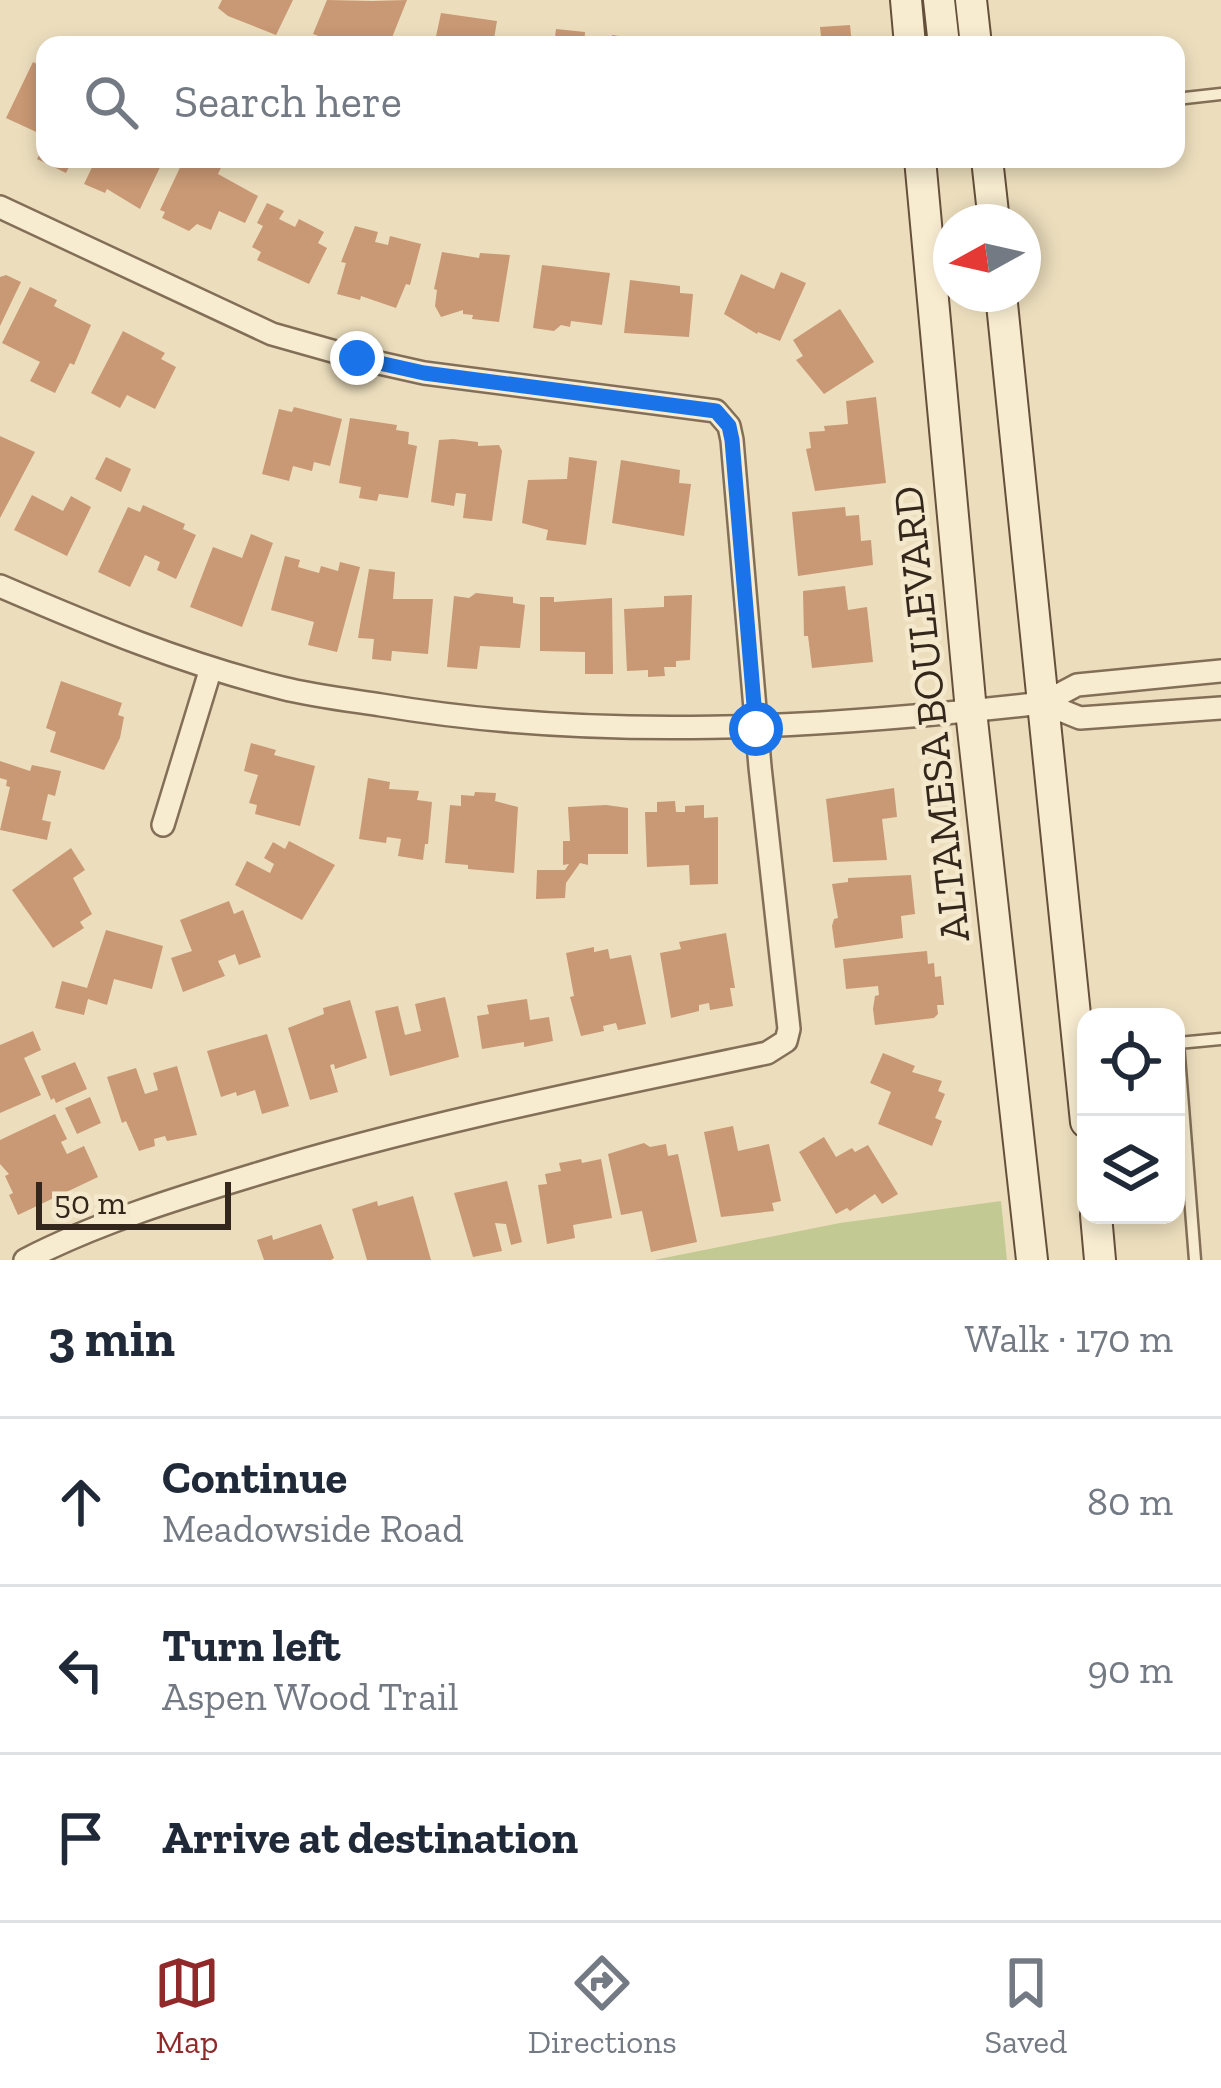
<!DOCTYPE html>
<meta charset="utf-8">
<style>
:root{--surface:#fff;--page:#f2f2f3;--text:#1f2937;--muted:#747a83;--line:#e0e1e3;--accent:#91292a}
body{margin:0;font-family:"Zilla Slab",serif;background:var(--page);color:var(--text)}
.controls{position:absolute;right:36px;bottom:36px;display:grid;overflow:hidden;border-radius:24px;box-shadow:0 6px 18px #0003}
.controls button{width:108px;height:108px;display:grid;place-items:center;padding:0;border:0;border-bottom:3px solid var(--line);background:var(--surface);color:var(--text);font:60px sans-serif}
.compass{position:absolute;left:933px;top:204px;width:108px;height:108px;border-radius:50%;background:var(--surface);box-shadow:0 6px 18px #0003;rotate:262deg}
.scale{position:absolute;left:36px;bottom:30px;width:195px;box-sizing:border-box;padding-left:12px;border:6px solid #33271b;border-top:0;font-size:33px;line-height:42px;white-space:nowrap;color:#33271b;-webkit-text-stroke:9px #f4e9cd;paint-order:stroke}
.stop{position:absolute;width:36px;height:36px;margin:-27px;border:9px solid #1a73e8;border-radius:50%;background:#fff}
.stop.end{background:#1a73e8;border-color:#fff;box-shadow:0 3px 12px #0008}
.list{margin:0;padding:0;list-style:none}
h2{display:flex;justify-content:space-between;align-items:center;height:156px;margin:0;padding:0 48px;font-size:51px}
h2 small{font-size:39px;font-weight:400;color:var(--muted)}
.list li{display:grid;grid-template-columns:78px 1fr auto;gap:36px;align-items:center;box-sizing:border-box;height:168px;padding:0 48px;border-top:3px solid var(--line)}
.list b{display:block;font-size:45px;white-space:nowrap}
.list p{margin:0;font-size:39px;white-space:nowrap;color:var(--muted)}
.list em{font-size:39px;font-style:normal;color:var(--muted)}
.icon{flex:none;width:66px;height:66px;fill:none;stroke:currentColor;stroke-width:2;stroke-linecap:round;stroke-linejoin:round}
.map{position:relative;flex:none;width:1221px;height:1260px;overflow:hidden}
.search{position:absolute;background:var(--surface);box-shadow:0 6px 18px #0003;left:36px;right:36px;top:36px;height:132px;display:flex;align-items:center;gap:30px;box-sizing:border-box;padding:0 42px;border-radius:24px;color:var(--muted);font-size:45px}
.sheet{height:660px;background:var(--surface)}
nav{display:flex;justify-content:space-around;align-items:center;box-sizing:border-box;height:168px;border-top:3px solid var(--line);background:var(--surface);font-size:33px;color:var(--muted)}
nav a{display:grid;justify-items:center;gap:6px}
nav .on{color:var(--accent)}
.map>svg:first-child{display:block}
.green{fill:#c3c992}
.building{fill:#c99874}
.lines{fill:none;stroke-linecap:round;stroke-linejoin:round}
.service-casing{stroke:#836f57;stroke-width:15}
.minor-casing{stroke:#836f57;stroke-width:26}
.secondary-casing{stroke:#65503b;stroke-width:34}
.service{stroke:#f7ecd0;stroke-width:10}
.minor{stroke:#f7ecd0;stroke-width:21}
.secondary{stroke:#f7ecd0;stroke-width:30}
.route{stroke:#1a73e8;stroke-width:15}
.labels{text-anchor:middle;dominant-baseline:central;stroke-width:9;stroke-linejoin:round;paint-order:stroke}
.street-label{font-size:42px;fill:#33271b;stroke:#f4e9cd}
</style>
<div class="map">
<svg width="1221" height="1260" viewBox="0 0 1221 1260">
<rect width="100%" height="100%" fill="#ecdebd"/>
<!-- green -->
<path class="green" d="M 1001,1201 L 1007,1260 L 654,1260 L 840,1223 Z"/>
<!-- building -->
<path class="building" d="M 222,0 L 293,0 L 276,35 L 228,16 L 218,8 Z
M 327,0 L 372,1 L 407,0 L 389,45 L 331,45 L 332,41 L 313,34 Z
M 441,13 L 497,21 L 493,45 L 409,45 L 410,36 L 435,41 Z
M 850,25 L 852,45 L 822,45 L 820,27 Z
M 556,29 L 585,32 L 584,45 L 554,45 Z
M 612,35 L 661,42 L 660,45 L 610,45 Z
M 33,62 L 45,68 L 45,136 L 6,118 Z
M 45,145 L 45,159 L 73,159 L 66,173 L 37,159 Z
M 96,159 L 164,159 L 140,209 L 107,189 L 105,193 L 84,184 Z
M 184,159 L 225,159 L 218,174 L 258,196 L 245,223 L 219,211 L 211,230 L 197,224 L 189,231 L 162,218 L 165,212 L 160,210 Z
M 267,203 L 284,211 L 279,219 L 295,227 L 299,219 L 324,232 L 318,243 L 327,248 L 309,284 L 257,260 L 261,252 L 252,247 L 263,226 L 257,223 Z
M 355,226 L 378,232 L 375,242 L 388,245 L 390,236 L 421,244 L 410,285 L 406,284 L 396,308 L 361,296 L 360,300 L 337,294 L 346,263 L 341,262 Z
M 442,252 L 479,258 L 480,253 L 510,255 L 499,322 L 472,319 L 473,315 L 463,314 L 463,310 L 441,317 L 435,306 L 437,290 L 434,289 Z
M 542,265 L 610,273 L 602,325 L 571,321 L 570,327 L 561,325 L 554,331 L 533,328 Z
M 781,272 L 806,283 L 780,341 L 758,332 L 757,334 L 724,314 L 741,274 L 774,289 Z
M 6,275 L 21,282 L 0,326 L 0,277 Z
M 630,280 L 680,286 L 680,293 L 693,294 L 689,337 L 624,333 Z
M 30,287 L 57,300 L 54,306 L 91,325 L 74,365 L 70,363 L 55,393 L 30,381 L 40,362 L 2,343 Z
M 840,309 L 874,362 L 824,394 L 796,360 L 803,356 L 793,340 Z
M 123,331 L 165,353 L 161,359 L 176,367 L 155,409 L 127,395 L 120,408 L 91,393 Z
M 876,397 L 886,483 L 815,491 L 806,449 L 811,448 L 809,432 L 825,431 L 824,426 L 848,424 L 846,401 Z
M 294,407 L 342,419 L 330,466 L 314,462 L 312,471 L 293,466 L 289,481 L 262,474 L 279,409 L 292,412 Z
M 350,418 L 397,425 L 396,430 L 409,432 L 408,444 L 417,446 L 408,498 L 379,494 L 377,501 L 359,498 L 361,487 L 339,483 Z
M 0,436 L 35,452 L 0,518 Z
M 453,439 L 478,442 L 478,446 L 499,445 L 502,451 L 492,521 L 463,518 L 466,494 L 456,493 L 454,506 L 431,502 L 439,440 Z
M 106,457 L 131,469 L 121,492 L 95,479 Z
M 569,457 L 597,461 L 586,545 L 546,540 L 548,530 L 522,523 L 528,480 L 567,479 Z
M 621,460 L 680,470 L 679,483 L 691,484 L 684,536 L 612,523 Z
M 32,495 L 63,511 L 71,496 L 91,507 L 67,556 L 14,530 Z
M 143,505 L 185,524 L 183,529 L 196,535 L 176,579 L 157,570 L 160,562 L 145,555 L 130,587 L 98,572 L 128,507 L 140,512 Z
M 845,507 L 846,516 L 859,515 L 861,541 L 871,540 L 873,565 L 798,576 L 792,512 Z
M 251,534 L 273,543 L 242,627 L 190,607 L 213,547 L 242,558 Z
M 285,556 L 300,560 L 298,567 L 319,573 L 321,566 L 338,571 L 340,562 L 360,567 L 337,652 L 308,645 L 314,622 L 271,610 Z
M 369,569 L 395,572 L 393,599 L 433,599 L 428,654 L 392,651 L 391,661 L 372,659 L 374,639 L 358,638 Z
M 845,586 L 848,610 L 867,607 L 873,662 L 812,668 L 808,636 L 804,636 L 803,591 Z
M 476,593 L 513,597 L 513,603 L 525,605 L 520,648 L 480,646 L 477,669 L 447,667 L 454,596 L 469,598 Z
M 692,595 L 690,660 L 676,661 L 676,667 L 664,667 L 665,676 L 648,677 L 648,670 L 627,671 L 624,609 L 664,607 L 664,596 Z
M 540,597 L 554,597 L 554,602 L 612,598 L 613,674 L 585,674 L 585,652 L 540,651 Z
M 61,681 L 122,703 L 118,715 L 124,717 L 120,738 L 104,770 L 50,752 L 56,732 L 46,728 Z
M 251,743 L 276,750 L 274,755 L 315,766 L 300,826 L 255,814 L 257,805 L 249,803 L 258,775 L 244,771 Z
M 0,761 L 30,771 L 32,765 L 61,771 L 55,796 L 48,794 L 42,820 L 51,822 L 47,840 L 0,830 L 10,787 L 6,786 L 7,780 L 0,778 Z
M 368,778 L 390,782 L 389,789 L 419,791 L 417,800 L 432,802 L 428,844 L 425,844 L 423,860 L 398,856 L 401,839 L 387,837 L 386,843 L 359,839 Z
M 894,788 L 897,817 L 882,819 L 887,860 L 833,862 L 826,799 Z
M 475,792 L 496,793 L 495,801 L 518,807 L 514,873 L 468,869 L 468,865 L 445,863 L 450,805 L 461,806 L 461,795 L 474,796 Z
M 675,801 L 676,812 L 685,812 L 685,806 L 704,805 L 704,818 L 718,817 L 718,884 L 690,885 L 689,865 L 647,867 L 645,812 L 657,812 L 657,802 Z
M 606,805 L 628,808 L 628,854 L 588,854 L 588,865 L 580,863 L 566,883 L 565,898 L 536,899 L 537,870 L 565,870 L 569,864 L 563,865 L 563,841 L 570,841 L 568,807 Z
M 289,841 L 335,865 L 302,920 L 235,885 L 247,861 L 270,873 L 274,864 L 264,858 L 273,842 L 285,849 Z
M 71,848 L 85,870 L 73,878 L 92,914 L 80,922 L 84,928 L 53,948 L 12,890 Z
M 911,875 L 915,914 L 901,916 L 903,938 L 835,948 L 832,926 L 834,919 L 838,918 L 832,884 L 848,882 L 848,878 Z
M 229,901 L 234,914 L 243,910 L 261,957 L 239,965 L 235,954 L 218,961 L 225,976 L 183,992 L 171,958 L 192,951 L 180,920 Z
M 106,930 L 163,946 L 152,989 L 114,979 L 107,1005 L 88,999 L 84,1015 L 55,1008 L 62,981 L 87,988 Z
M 726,933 L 735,988 L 730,988 L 733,1006 L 710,1010 L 709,1003 L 699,1005 L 699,1011 L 671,1018 L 660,953 L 681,949 L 679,942 Z
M 594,947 L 594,952 L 608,949 L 610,959 L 631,955 L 646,1024 L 618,1030 L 616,1023 L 603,1026 L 604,1031 L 581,1036 L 570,997 L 574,996 L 566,953 Z
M 927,951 L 928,964 L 934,963 L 935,977 L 941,976 L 944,1005 L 937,1005 L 938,1014 L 934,1018 L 875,1025 L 873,1009 L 875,996 L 879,995 L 878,986 L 846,989 L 843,959 Z
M 445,997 L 459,1057 L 390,1076 L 375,1011 L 398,1006 L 405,1035 L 421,1031 L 415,1004 Z
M 527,999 L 530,1020 L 549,1017 L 553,1041 L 524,1047 L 524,1042 L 482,1049 L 477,1016 L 489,1014 L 487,1005 Z
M 350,1000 L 367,1058 L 335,1069 L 334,1064 L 330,1065 L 338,1092 L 310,1100 L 288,1028 L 324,1014 L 323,1008 Z
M 33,1031 L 41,1050 L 24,1058 L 41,1095 L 0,1113 L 0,1045 Z
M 267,1034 L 289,1106 L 262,1114 L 255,1090 L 237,1096 L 236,1092 L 221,1097 L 207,1051 Z
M 883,1053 L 915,1066 L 912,1072 L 942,1081 L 938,1091 L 945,1094 L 935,1118 L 942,1121 L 932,1146 L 878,1124 L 891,1092 L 870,1083 Z
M 75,1062 L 87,1089 L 56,1103 L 54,1098 L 51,1100 L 41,1076 Z
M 177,1066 L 197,1135 L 167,1141 L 165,1136 L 154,1139 L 155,1146 L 139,1151 L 126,1121 L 122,1123 L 107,1077 L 136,1068 L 145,1094 L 158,1090 L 153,1073 Z
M 90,1097 L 101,1123 L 77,1134 L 65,1108 Z
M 55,1114 L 67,1139 L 61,1142 L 67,1154 L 84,1146 L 98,1177 L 18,1215 L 9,1195 L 13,1193 L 5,1176 L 9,1174 L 0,1164 L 0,1140 Z
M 733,1126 L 738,1151 L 769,1144 L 781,1201 L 772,1203 L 774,1211 L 721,1217 L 704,1132 Z
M 824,1137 L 836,1157 L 852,1148 L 855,1152 L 868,1145 L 898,1194 L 882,1204 L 875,1194 L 850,1211 L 847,1208 L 836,1214 L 799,1152 Z
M 644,1143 L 650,1147 L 666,1144 L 668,1156 L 678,1154 L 697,1242 L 651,1252 L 642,1211 L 621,1215 L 608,1154 Z
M 581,1159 L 582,1163 L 601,1159 L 612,1218 L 573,1225 L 575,1238 L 547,1244 L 538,1185 L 547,1184 L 545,1174 L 561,1171 L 559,1163 Z
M 507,1181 L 522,1242 L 511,1245 L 506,1224 L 495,1223 L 502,1251 L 473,1257 L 454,1193 Z
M 413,1196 L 431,1260 L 367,1260 L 352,1209 L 377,1201 L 378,1206 Z
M 321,1224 L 334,1258 L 331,1260 L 264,1260 L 257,1240 L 272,1235 L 273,1240 Z"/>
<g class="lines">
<!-- service casing -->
<g class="service-casing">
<path id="service" d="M 1176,99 L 1221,94
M 1195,1260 L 1178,1043 L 1221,1039"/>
</g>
<!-- minor casing -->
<g class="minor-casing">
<path id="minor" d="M 0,207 L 272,334 L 357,358 L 424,373 L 716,411 L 729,426 L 732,440 L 760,767 L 789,1029 L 786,1041 L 767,1053 C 596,1089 424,1123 257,1174 C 178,1198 99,1222 25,1260
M 0,586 C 93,626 184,664 282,688 C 314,696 348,700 381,705 C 601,742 822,728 1043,703 L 1077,685 L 1221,671
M 1043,703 L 1080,718 L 1221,708
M 163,825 L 211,668"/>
</g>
<!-- secondary casing -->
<g class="secondary-casing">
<path id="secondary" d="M 906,0 L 910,45
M 939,0 L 944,45
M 971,0 L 976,45
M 920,159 L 971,711 L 1032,1260
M 987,159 L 994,222
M 1001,294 L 1086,1122
M 1096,1215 L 1100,1260"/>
</g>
<!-- service -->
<use href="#service" class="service"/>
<!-- minor -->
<use href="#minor" class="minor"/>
<!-- secondary -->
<use href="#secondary" class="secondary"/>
</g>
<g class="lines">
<!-- route -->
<path class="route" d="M 357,358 L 424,373 L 716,411 L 729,426 L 732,440 L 756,729"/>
</g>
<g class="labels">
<!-- street labels -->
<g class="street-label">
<text transform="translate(931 714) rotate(-96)">ALTAMESA BOULEVARD</text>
</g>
</g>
</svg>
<div class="controls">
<button><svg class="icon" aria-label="locate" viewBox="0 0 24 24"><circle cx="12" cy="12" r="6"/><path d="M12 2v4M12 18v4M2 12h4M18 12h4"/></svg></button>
<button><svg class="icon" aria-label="layers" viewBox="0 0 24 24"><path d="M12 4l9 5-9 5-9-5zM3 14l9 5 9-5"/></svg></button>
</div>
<svg class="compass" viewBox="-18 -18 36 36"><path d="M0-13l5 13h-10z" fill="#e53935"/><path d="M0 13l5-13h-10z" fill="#747a83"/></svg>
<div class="scale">50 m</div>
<div class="stop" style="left:756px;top:729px"></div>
<div class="stop end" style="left:357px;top:358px"></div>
<div class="search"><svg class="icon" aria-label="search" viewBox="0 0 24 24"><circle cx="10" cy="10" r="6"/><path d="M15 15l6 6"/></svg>Search here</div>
</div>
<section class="sheet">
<h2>3 min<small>Walk · 170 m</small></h2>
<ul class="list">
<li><svg class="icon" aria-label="ahead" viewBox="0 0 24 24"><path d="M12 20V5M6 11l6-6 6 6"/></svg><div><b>Continue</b><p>Meadowside Road</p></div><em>80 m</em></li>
<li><svg class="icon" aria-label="left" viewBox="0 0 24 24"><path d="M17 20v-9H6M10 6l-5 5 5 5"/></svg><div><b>Turn left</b><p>Aspen Wood Trail</p></div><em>90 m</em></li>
<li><svg class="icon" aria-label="arrive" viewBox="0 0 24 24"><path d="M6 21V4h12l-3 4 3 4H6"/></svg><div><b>Arrive at destination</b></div></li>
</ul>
</section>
<nav>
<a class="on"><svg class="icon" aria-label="map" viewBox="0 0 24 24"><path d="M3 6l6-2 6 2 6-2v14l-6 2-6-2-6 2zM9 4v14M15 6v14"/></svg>Map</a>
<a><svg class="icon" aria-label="directions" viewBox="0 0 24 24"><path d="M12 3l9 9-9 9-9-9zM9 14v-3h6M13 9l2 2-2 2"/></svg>Directions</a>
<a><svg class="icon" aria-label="saved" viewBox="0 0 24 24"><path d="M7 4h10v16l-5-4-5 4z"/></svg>Saved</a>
</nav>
